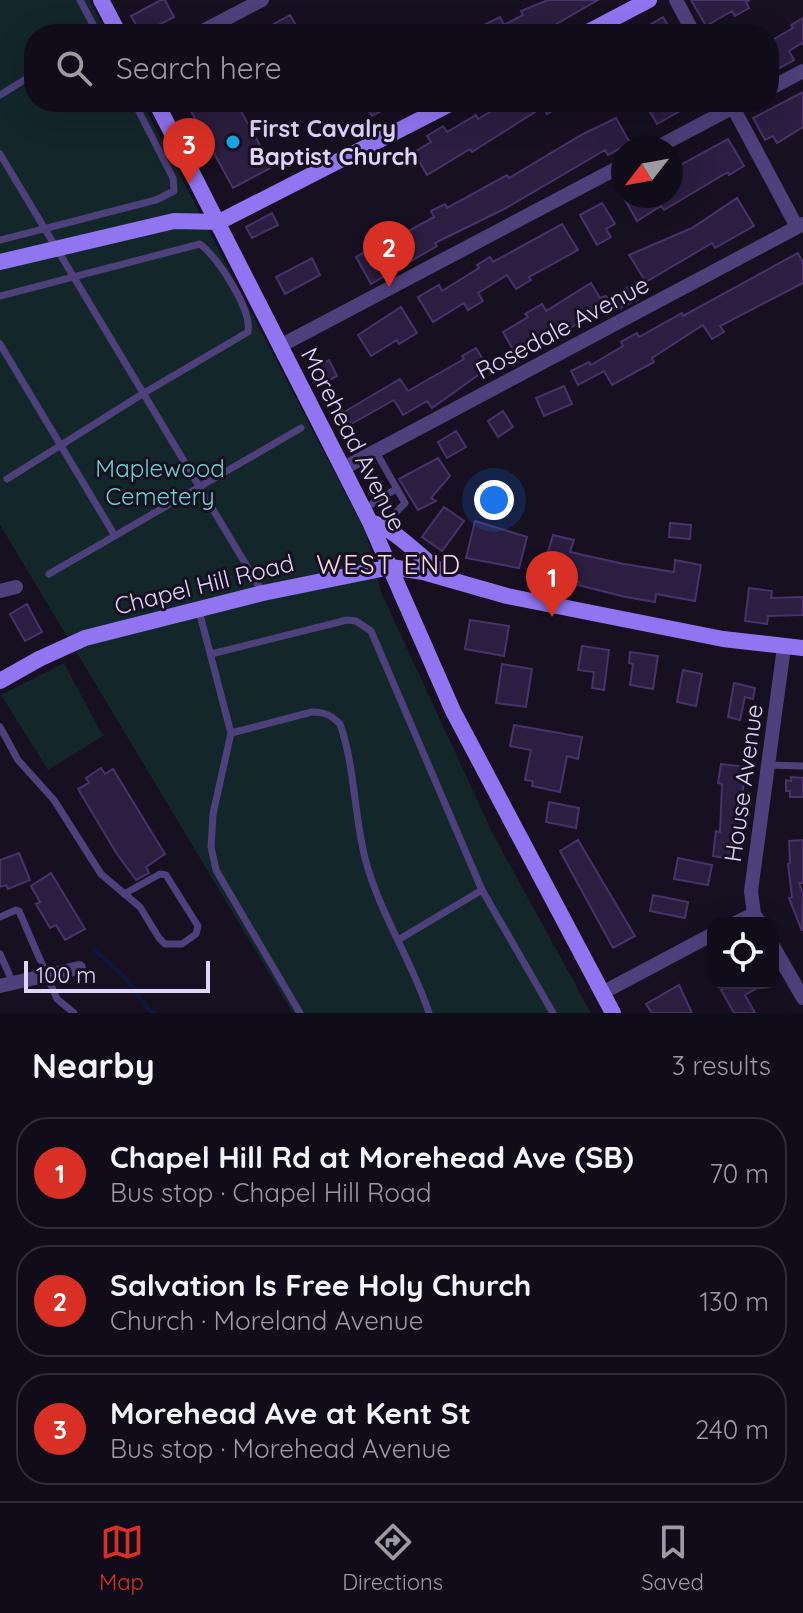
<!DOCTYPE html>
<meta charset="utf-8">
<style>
:root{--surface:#100c19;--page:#1e1a26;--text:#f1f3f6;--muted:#9c9ba2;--line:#302c38;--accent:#d93025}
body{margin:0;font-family:Quicksand,sans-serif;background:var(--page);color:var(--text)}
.controls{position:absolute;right:24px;bottom:24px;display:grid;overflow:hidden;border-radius:16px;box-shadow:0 8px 32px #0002}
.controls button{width:72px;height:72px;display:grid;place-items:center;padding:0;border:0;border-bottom:2px solid var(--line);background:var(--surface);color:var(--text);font:40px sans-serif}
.compass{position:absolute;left:611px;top:136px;width:72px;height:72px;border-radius:50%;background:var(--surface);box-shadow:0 8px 32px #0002;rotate:239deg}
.scale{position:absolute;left:24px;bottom:20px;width:186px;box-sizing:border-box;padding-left:8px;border:4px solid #e0d4fa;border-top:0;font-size:22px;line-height:28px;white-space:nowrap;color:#e0d4fa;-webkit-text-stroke:6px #161021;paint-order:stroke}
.you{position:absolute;left:494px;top:500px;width:28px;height:28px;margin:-20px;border:6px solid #fff;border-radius:50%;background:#1a73e8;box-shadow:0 0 0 12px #1a73e833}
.badge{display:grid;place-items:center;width:52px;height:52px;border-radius:50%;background:var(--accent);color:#fff;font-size:26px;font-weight:700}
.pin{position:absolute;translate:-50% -66px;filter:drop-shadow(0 2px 4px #0008)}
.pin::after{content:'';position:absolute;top:42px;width:28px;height:24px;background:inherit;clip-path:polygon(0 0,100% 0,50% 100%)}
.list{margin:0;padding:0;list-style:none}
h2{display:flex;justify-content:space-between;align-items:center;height:104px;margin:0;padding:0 32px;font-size:34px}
h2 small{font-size:26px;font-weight:400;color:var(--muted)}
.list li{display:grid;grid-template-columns:52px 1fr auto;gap:24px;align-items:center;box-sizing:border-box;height:112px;margin:0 16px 16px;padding:0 16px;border:2px solid var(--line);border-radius:32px}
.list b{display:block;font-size:30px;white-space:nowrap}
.list p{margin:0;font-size:26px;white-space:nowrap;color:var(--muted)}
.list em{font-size:26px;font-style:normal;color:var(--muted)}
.icon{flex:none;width:44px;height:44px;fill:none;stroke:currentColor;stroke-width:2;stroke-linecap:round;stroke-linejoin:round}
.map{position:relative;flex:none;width:803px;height:1013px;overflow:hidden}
.search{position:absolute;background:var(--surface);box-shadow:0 8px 32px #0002;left:24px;right:24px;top:24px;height:88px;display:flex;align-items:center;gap:20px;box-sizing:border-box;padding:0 28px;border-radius:32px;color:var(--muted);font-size:30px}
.sheet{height:488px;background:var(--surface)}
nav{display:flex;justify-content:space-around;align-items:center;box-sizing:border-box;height:112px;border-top:2px solid var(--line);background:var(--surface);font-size:22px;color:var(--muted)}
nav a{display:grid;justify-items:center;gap:4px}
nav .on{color:var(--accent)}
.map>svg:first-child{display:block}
.green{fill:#13262a}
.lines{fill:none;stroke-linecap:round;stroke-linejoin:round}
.stream{stroke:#0f163b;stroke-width:4}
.building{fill:#2b1e40;stroke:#483269;stroke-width:2}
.lane{stroke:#4e407b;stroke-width:7}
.street{stroke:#4e407b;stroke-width:14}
.secondary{stroke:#9175f0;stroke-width:16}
.poi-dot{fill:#18a5e2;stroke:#161021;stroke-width:3}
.labels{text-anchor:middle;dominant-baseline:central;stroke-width:6;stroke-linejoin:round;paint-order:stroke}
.poi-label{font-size:24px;font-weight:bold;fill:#e0d4fa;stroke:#161021;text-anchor:start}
.street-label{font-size:24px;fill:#e0d4fa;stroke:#161021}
.park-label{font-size:24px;fill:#68d2cd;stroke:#161021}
.neighbourhood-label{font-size:26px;letter-spacing:2px;fill:#fbd6e6;stroke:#161021}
</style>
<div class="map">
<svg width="803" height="1013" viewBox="0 0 803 1013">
<rect width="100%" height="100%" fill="#161021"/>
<!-- green -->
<path class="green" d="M 0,0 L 90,0 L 107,34 L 34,34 L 34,102 L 142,102 L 366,533 L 381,592 L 493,834 L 591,1013 L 293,1013 L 0,525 Z
M 64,663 L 103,736 L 48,770 L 1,695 Z"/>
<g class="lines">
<!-- stream -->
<path class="stream" d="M 93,949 L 124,976 L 149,1010 L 155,1013"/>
</g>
<!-- building -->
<path class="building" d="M 161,0 L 165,0 L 174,17 L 141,34 L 131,16 Z
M 548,0 L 598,0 L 539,34 L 466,34 L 500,17 L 504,25 L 523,15 L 521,11 Z
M 691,0 L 750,0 L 746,2 L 749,8 L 735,16 L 732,11 L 706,26 Z
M 290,15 L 301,34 L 278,34 L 272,25 Z
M 663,17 L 673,34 L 634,34 Z
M 803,18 L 803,45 L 802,43 L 789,51 L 794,60 L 776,70 L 769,58 L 769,42 L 793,28 L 791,25 Z
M 803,92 L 803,127 L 777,143 L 773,136 L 765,140 L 753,118 Z
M 186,102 L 236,102 L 272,167 L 233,188 Z
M 364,102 L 398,102 L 372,116 Z
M 507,102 L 568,102 L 547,114 L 543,107 L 472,152 L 470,149 L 427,175 L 414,152 L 431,142 L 427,136 L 443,126 L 447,132 L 476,115 L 478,119 Z
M 644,102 L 696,102 L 657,124 Z
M 616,118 L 630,143 L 608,155 L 605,150 L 506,208 L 435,243 L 437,246 L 371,284 L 356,257 L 379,243 L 378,241 L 393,232 L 396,238 L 434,217 L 431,211 L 445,204 L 447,208 L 507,175 L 509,178 L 583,134 Z
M 728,139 L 744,166 L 729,175 L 728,172 L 664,210 L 661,206 L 637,221 L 623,196 L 671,196 L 671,170 Z
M 737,198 L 754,226 L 715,248 L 712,243 L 646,282 L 629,255 L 692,228 Z
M 602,203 L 615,224 L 606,229 L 611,237 L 597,245 L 580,215 Z
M 272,213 L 278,225 L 252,238 L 246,227 Z
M 562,224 L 578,250 L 529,277 L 531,280 L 516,289 L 507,275 L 478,293 L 483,301 L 468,310 L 464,303 L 433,322 L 418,297 L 439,285 L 442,291 L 479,268 L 477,265 L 490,257 L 493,262 Z
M 798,253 L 803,263 L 803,283 L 720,326 L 724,332 L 712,339 L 703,325 L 652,358 L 654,362 L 612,385 L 604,371 L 578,385 L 571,371 L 589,362 L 591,365 L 623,346 L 621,342 L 637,333 L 639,337 L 682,313 L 683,316 Z
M 312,258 L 320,275 L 285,294 L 276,277 Z
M 591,283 L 600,298 L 606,296 L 611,304 L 565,331 L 563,326 L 515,353 L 503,332 L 528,317 L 525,314 L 542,304 L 546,311 Z
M 630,286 L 637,300 L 618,309 L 612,297 Z
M 401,307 L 417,333 L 399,344 L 397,340 L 371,356 L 358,335 Z
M 476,348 L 488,368 L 432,408 L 427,401 L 403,415 L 394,400 L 351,424 L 344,412 L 400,379 L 408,391 L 464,359 L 462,356 Z
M 329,360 L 337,376 L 326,382 L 318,366 Z
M 564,386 L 572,404 L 544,416 L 536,398 Z
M 503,411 L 513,427 L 498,437 L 488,421 Z
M 456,431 L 466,447 L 447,458 L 438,442 Z
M 438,458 L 450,476 L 431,498 L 436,501 L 418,510 L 399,479 Z
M 444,507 L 464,521 L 442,551 L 422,537 Z
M 475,521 L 527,537 L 519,568 L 466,558 Z
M 670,523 L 691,525 L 690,539 L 669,537 Z
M 553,535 L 574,540 L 570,552 L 624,564 L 674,572 L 675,560 L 701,565 L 695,601 L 656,594 L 655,602 L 626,597 L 578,585 L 579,582 L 542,572 Z
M 749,588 L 772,591 L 771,598 L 803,597 L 803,615 L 768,616 L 767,624 L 745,621 Z
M 27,604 L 42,632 L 25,641 L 10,614 Z
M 470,620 L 509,626 L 504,656 L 465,649 Z
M 582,646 L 609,650 L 604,690 L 592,688 L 594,672 L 578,670 Z
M 630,652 L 658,656 L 653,689 L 630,685 L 633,664 L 629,663 Z
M 502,664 L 532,669 L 526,707 L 496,703 Z
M 683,670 L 702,674 L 696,706 L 677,702 Z
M 734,683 L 755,688 L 753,699 L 745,697 L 740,720 L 728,717 Z
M 514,725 L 582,737 L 578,759 L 567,756 L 560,792 L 532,786 L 533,781 L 525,780 L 531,750 L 510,746 Z
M 721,764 L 746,767 L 742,797 L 746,798 L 745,826 L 734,826 L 729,859 L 713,856 L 716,831 L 720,832 L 722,784 L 718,783 Z
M 101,768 L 105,774 L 113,769 L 165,854 L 146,867 L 149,873 L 136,880 L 117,854 L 78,789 L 89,783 L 86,778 Z
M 791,777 L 803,778 L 803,797 L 790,797 L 790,791 L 786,791 L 786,780 L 791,781 Z
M 549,802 L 579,808 L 576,828 L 546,822 Z
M 578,840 L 635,936 L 613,948 L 560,851 Z
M 803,840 L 803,883 L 799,883 L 803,894 L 802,931 L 789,898 L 792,897 L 788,864 L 790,863 L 789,841 Z
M 19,853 L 30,880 L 8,889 L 6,885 L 0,887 L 0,860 Z
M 678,858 L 712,865 L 708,885 L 674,879 Z
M 51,873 L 85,929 L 65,940 L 56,925 L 50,928 L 36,904 L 40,902 L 31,886 Z
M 653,895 L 688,902 L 685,918 L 650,911 Z
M 734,983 L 766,983 L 745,995 L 755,1013 L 734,1013 L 721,990 Z
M 679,985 L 692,1013 L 652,1013 L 646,1004 Z"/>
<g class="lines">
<!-- lane -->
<path class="lane" d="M 80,0 L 98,34
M 0,95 L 34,74
M 0,154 L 263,593
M 0,240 L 156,200 L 174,191 L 173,178 L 134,102
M 0,296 L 200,244 C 218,257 252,310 248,332 L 144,393 L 7,479
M 0,344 L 115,536
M 376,452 L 405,503 L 384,525
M 364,509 L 396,489
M 49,574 L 301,428
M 199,611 L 231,733 L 213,814 L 211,847 L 216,870 L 300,1013
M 211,654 L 347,620 L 356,621 L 371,631 L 482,890 L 553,1013
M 0,727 L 18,760 L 54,800 L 101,874 L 140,907 L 159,938 L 165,944 L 182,944 L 196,934 L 198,926 L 166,875 L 160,874 L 124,894
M 231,733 L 312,712 C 325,712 331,715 340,724 C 355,767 354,814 365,858 C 379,913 412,960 429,1013
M 768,765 L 803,766
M 0,917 L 16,910 L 19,911 L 57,999 L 74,1013
M 398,940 L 482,890
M 0,954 L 13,983"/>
<!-- street -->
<path class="street" d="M 676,0 L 694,34
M 197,34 L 262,0
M 769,89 L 803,71
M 730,102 L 797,227
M 656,148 L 743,102
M 280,346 L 623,165
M 342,469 L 803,224
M 0,591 L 16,587
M 735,923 L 754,914
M 760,923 L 754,914 L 751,891 L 784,647
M 773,946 L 803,998
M 0,986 L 79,968
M 602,993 L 713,934"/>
<!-- secondary -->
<path class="secondary" d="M 101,0 L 119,34
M 584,34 L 649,0
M 156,102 L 370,522 L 453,711 L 613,1013
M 0,262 L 174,221 L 219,222 L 454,102
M 370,522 C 397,529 418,556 441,572
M 0,681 L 39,659 L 85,638 L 263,593 L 391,567 L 423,572 L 507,596 L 723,639 L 803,648"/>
</g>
<!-- markers -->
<circle class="poi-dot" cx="233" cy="142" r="8"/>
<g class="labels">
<!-- poi labels -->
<g class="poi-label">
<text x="249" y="128">First Cavalry<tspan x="249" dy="28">Baptist Church</tspan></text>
</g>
<!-- street labels -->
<g class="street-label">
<text transform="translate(562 327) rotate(-28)">Rosedale Avenue</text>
<text transform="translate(354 439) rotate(63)">Morehead Avenue</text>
<text transform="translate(204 584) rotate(-14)">Chapel Hill Road</text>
<text transform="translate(743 783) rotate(-82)">House Avenue</text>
</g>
<!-- park labels -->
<g class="park-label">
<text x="160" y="468">Maplewood<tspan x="160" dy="28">Cemetery</tspan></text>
</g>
<!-- neighbourhood labels -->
<g class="neighbourhood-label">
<text x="389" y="564">WEST END</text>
</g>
</g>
</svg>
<div class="controls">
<button><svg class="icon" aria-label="locate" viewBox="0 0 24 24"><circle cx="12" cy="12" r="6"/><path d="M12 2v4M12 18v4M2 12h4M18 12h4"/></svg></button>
</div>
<svg class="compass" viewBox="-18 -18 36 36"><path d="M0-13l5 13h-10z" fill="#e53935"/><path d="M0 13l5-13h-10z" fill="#9c9ba2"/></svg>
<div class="scale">100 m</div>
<div class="you"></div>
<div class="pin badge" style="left:552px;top:617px">1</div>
<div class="pin badge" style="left:389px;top:287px">2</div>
<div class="pin badge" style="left:189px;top:184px">3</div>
<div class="search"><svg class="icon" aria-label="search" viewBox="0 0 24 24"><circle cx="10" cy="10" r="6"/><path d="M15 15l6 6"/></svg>Search here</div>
</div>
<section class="sheet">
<h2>Nearby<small>3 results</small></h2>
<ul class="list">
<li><span class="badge">1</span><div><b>Chapel Hill Rd at Morehead Ave (SB)</b><p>Bus stop · Chapel Hill Road</p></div><em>70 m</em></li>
<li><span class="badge">2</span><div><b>Salvation Is Free Holy Church</b><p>Church · Moreland Avenue</p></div><em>130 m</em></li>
<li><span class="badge">3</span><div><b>Morehead Ave at Kent St</b><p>Bus stop · Morehead Avenue</p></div><em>240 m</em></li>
</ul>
</section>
<nav>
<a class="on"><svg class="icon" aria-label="map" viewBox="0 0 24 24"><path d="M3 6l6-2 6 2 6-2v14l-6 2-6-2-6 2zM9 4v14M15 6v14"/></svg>Map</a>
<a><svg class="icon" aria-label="directions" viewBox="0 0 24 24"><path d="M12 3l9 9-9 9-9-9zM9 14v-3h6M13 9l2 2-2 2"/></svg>Directions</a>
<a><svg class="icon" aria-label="saved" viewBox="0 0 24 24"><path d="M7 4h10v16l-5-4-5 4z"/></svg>Saved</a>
</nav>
